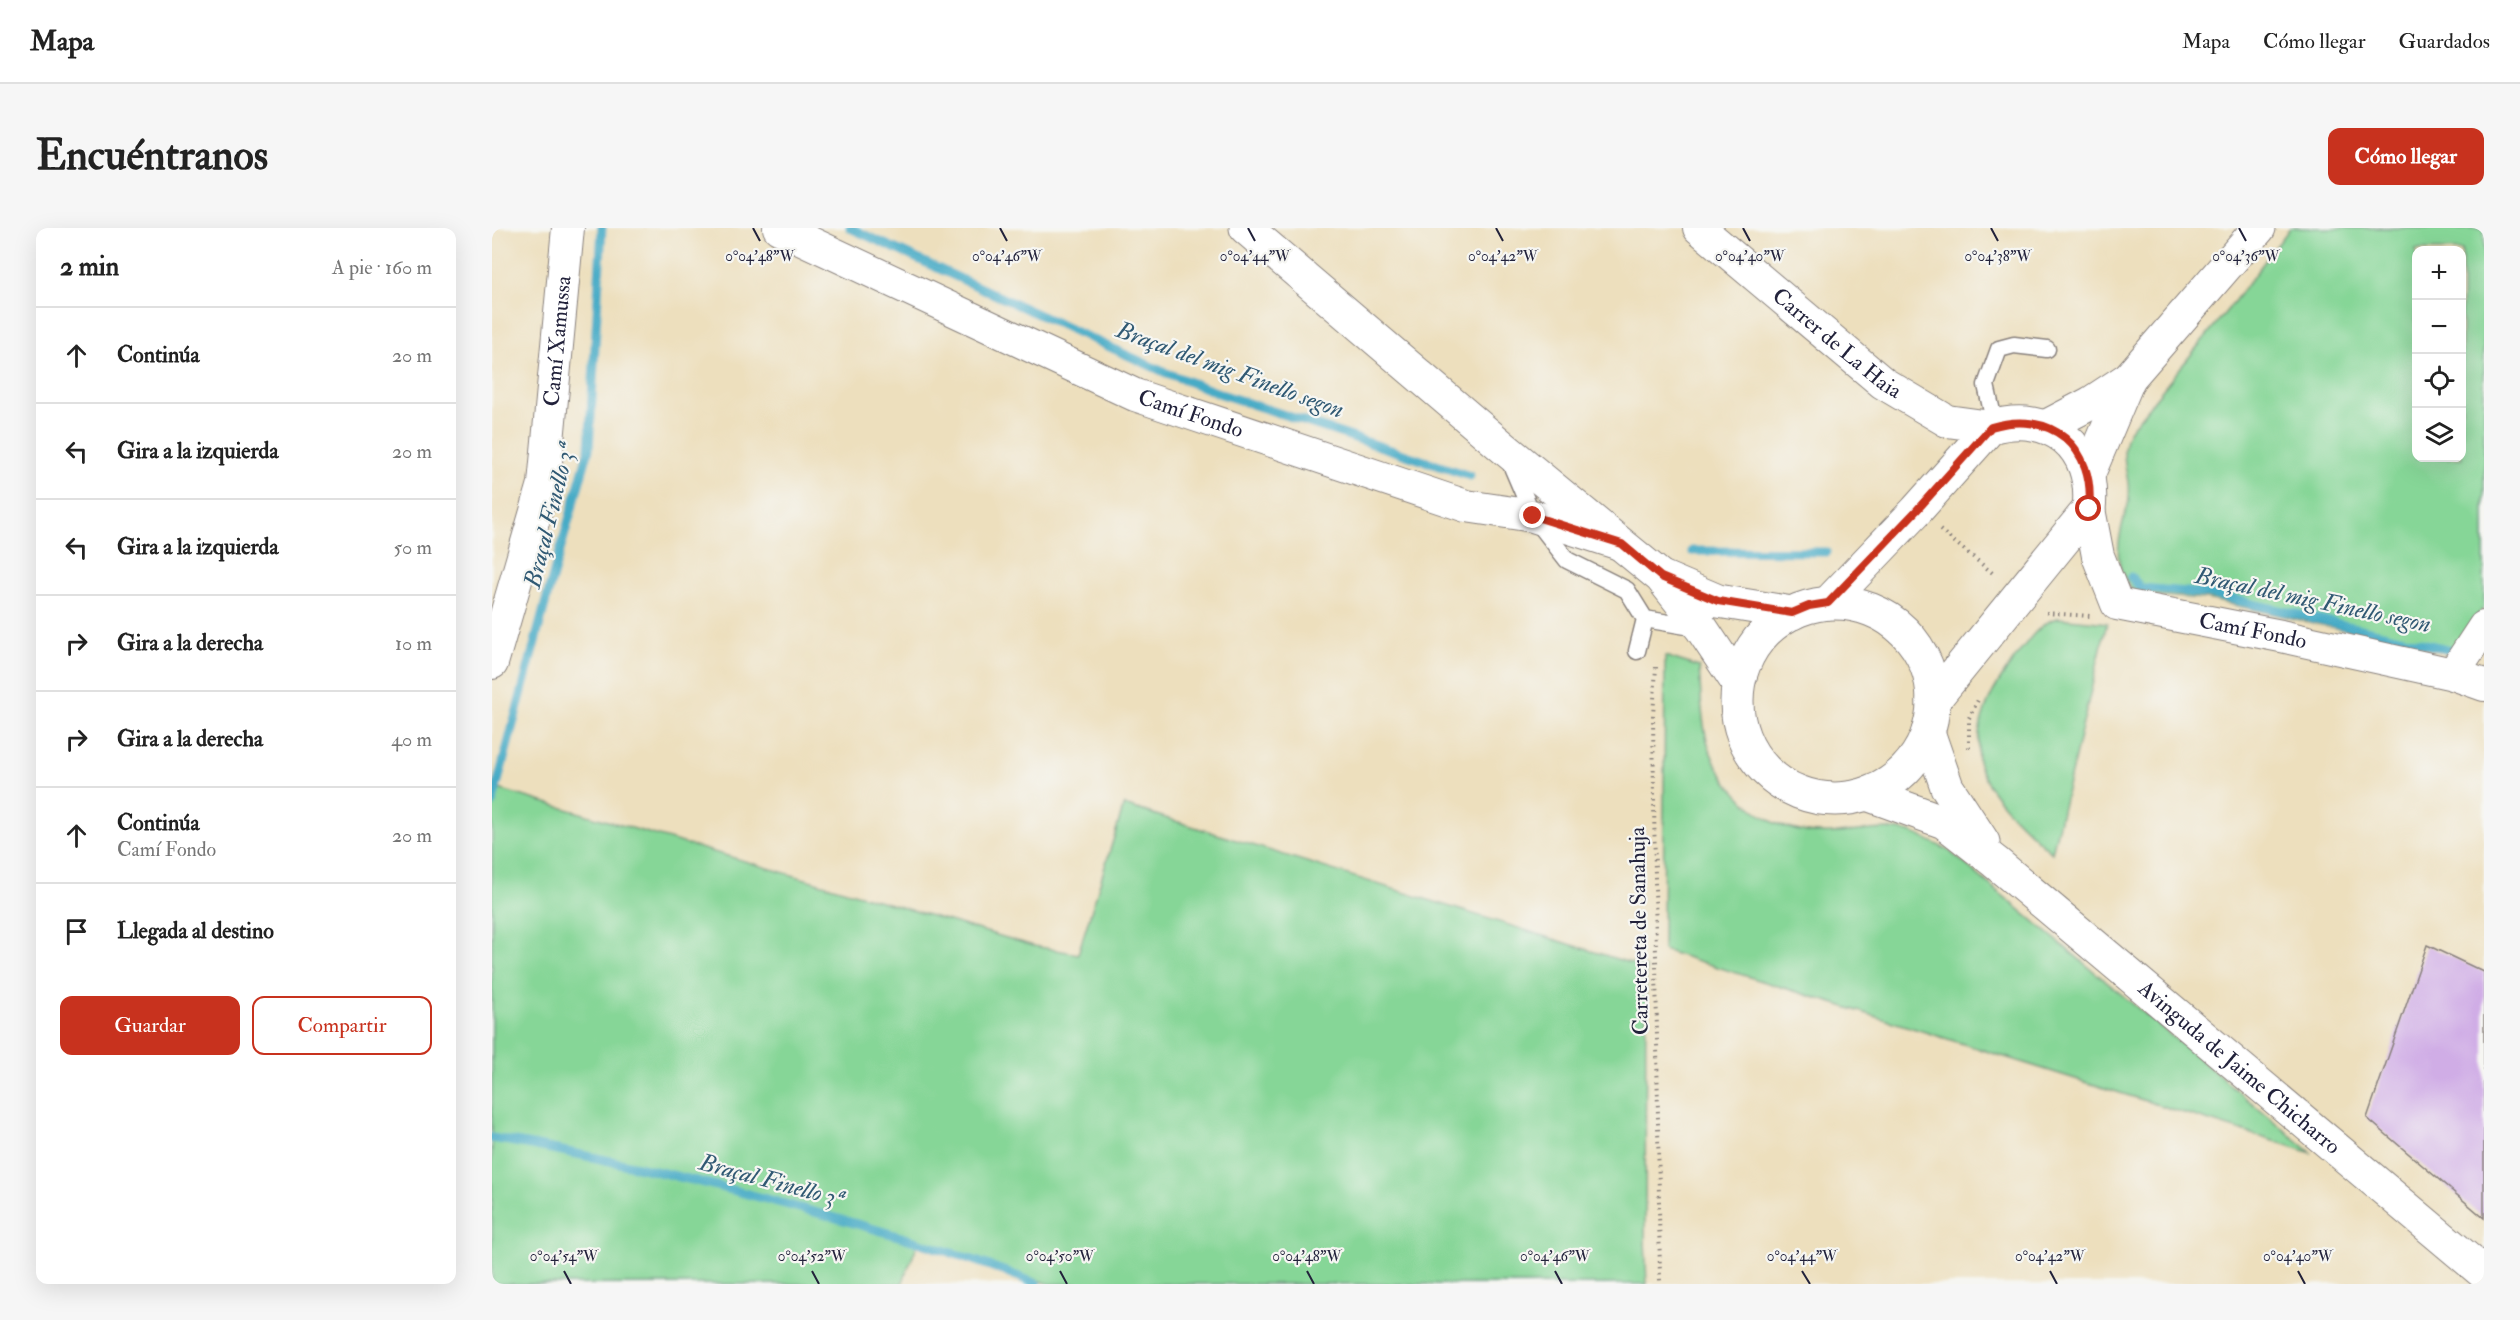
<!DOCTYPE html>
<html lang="es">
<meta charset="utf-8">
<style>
:root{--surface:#fff;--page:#f6f6f6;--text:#222;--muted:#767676;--line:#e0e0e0;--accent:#c8321e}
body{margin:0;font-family:"IM FELL Double Pica",serif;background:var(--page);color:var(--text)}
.controls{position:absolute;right:18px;top:18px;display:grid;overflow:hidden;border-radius:12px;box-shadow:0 6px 24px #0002}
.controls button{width:54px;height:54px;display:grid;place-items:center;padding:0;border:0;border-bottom:2px solid var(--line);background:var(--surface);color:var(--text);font:30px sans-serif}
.stop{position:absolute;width:18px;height:18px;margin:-14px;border:4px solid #c8321e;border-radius:50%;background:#fff}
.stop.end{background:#c8321e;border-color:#fff;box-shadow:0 2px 6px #0008}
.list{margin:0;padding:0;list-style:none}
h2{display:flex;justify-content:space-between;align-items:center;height:78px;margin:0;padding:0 24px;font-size:26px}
h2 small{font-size:20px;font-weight:400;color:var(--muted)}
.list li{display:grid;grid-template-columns:39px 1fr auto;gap:18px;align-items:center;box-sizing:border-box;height:96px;padding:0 24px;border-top:2px solid var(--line)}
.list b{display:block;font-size:22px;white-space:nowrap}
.list p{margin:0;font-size:20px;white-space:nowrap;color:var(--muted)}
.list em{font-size:20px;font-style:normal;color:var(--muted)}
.actions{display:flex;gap:12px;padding:18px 24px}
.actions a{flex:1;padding:14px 0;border:2px solid var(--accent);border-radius:12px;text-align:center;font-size:21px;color:var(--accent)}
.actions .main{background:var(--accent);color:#fff}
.icon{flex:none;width:33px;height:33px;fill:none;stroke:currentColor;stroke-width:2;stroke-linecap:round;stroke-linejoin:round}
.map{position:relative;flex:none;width:1992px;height:1056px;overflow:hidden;border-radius:12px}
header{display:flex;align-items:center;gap:36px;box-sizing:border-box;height:84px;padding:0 30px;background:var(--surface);border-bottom:2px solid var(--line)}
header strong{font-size:28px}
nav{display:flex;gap:33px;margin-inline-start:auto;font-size:21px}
.intro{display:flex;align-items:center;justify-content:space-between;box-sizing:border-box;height:144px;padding:0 36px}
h1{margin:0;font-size:42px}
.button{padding:15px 27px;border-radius:12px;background:var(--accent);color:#fff;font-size:21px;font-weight:700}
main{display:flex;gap:36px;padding:0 36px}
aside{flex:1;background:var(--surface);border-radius:12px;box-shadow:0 6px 24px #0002}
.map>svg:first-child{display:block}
.green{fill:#86d697;stroke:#547c69;stroke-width:1.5;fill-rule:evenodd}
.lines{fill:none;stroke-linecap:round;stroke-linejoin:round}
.stream{stroke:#46abc6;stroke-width:9}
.building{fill:#d0ade6}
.service-casing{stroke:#88807c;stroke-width:19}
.minor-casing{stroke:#88807c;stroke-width:34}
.tertiary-casing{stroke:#88807c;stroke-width:35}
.path{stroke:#88807c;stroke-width:4;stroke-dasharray:1.5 4.5;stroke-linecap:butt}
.service{stroke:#fff;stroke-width:16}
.minor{stroke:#fff;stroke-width:32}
.tertiary{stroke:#fff;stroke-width:33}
.route{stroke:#c8321e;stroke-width:8}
.ticks{fill:none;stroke:#22223b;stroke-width:2}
.labels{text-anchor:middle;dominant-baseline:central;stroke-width:4.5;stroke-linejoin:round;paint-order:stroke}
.street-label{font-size:22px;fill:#22223b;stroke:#f6f6f2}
.water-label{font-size:24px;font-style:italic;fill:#305973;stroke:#f6f6f2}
.ticks-label{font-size:15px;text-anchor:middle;fill:#22223b;stroke:#f6f6f2;stroke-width:4.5;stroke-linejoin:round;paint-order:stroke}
</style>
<header>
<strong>Mapa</strong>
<nav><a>Mapa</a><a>Cómo llegar</a><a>Guardados</a></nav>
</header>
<div class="intro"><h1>Encuéntranos</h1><a class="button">Cómo llegar</a></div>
<main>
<aside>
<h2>2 min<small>A pie · 160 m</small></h2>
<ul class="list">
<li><svg class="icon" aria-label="ahead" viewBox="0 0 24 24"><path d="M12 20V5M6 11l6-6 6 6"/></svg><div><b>Continúa</b></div><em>20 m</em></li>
<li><svg class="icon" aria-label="left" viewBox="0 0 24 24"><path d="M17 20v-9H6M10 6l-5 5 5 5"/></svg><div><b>Gira a la izquierda</b></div><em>20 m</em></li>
<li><svg class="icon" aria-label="left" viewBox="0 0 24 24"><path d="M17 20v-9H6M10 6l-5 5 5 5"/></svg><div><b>Gira a la izquierda</b></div><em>50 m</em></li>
<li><svg class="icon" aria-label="right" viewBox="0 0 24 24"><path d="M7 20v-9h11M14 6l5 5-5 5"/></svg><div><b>Gira a la derecha</b></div><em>10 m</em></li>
<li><svg class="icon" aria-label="right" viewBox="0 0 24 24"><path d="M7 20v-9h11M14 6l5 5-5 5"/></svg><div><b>Gira a la derecha</b></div><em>40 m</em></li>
<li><svg class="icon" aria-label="ahead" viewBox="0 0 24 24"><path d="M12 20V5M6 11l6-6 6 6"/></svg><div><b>Continúa</b><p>Camí Fondo</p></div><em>20 m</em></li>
<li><svg class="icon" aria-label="arrive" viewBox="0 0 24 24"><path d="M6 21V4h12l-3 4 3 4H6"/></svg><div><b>Llegada al destino</b></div></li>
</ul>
<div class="actions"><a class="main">Guardar</a><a>Compartir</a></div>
</aside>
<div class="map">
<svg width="1992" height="1056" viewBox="0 0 1992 1056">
<rect width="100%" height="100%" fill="#f6f6f2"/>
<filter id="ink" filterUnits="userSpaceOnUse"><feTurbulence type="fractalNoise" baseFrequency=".0167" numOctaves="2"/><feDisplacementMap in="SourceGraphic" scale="12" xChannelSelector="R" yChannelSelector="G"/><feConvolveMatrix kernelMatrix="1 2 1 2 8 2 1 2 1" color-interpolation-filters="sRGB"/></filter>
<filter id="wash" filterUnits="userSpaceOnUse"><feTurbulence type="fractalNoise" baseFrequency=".008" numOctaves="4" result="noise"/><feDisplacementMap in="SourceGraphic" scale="24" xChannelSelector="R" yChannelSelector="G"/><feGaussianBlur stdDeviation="1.35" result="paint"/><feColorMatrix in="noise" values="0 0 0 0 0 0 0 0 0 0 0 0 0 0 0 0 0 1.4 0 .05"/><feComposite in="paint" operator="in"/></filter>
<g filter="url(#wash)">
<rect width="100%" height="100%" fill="#eddfbd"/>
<!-- green -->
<path class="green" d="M 1798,0 L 1992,0 L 1992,379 L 1959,426 L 1715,371 L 1643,366 C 1622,341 1624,320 1632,290 C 1634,283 1638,275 1637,267 C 1637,245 1626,225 1637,203 L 1741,75 ZM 1924,22 L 1970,22 L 1970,230 L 1924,230 Z
M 1566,390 L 1615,395 L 1560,625 C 1535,602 1494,567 1486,533 C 1485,528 1486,521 1486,515 C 1488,483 1502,459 1521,433 C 1532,418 1548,393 1566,390 Z
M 1173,428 L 1207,439 C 1209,465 1209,490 1216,516 C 1224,547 1254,581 1283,595 C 1300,603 1322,606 1341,605 C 1365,605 1390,598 1414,603 C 1428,606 1443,616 1456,622 L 1820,925 L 1171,722 Z
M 3,560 L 542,718 L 586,726 L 632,577 L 1154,740 L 1153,1013 L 1155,1056 L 558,1056 L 426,1015 L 410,1056 L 0,1056 L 0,570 Z"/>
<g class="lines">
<!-- stream -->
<path class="stream" d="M 358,0 L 672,144 L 732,167 L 978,248
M 1200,323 L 1335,324
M 1639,349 L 1649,360 L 1718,366 L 1963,423
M 0,576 L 56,365 L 97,221 L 110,0
M 0,910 C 112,929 223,956 333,987 C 405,1007 476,1028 545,1056"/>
</g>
<g id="blocks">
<!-- building -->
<path class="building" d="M 1935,717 L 1992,744 L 1992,990 L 1875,890 Z"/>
</g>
</g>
<g filter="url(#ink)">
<use href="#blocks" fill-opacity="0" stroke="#88807c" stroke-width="1.5"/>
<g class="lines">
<!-- service casing -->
<g class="service-casing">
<path id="service" d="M 1503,197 L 1494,157 L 1507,121 L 1522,117 L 1555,121
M 1018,234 L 1041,288 L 1075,332 L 1135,362 L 1153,391 L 1206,400
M 1145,423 L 1153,391"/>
</g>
<!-- minor casing -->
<g class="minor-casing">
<g id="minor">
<path id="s1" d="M 287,0 L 643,167 L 974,278 L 1041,288 L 1128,316"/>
<path id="s2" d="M 1207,0 L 1391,155 L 1455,193 L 1499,199"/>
<path id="s3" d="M 1597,281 L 1606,328 L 1625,376 L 1789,408 L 1961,446 L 1992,457"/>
<path id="s4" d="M 0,435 L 52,256 L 76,0"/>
<path d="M 1961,446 L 1992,399"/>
</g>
</g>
<!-- tertiary casing -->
<g class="tertiary-casing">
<g id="tertiary">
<path d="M 754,0 L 1012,220 L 1169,349 L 1210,401 L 1246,455"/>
<path d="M 1555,198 L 1599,175 L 1637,150 L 1767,0"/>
<path d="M 1596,247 L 1637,150"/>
<path d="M 1172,350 L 1226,373 L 1300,385"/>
<path d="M 1336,375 L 1424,283 L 1499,199 C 1559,182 1604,219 1597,281 L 1441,473"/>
<circle cx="1343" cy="473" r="98"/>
<path d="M 1436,504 L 1455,559 L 1491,614"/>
<path id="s5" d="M 1375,566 L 1452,594 L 1503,634 L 1992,1045"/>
</g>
</g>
<!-- path -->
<path class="path" d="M 1448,302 L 1503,347
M 1554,385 L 1598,388
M 1164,439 L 1161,488 L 1168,1056
M 1477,520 L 1477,490 L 1487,470"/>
<!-- service -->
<use href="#service" class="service"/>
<!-- minor -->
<use href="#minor" class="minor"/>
<!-- tertiary -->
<use href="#tertiary" class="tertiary"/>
</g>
</g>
<g class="lines" filter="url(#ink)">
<!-- route -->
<path class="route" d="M 1041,288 L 1130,316 L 1169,349 L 1226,373 L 1300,385 L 1317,378 L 1336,375 L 1424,283 L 1499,199 C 1559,181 1604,219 1597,281"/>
</g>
<!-- ticks -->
<path class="ticks" d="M 261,0 L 268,13M 508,0 L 515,13M 756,0 L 763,13M 1004,0 L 1011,13M 1251,0 L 1258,13M 1499,0 L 1506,13M 1747,0 L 1754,13M 72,1043 L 79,1056M 320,1043 L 327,1056M 568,1043 L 575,1056M 815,1043 L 822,1056M 1063,1043 L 1070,1056M 1310,1043 L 1318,1056M 1558,1043 L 1565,1056M 1806,1043 L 1813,1056"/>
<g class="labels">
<!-- street labels -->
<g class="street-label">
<text stroke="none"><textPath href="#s4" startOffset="330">Camí Xamussa</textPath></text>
<text stroke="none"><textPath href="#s2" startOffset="180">Carrer de La Haia</textPath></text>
<text stroke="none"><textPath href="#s1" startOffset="452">Camí Fondo</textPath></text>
<text stroke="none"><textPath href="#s3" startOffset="238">Camí Fondo</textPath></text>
<text transform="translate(1147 703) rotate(-91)">Carretereta de Sanahuja</text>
<text stroke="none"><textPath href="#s5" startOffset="466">Avinguda de Jaime Chicharro</textPath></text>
</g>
<!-- water labels -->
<g class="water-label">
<text transform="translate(738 142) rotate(20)">Braçal del mig Finello segon</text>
<text transform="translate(58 287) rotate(-76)">Braçal Finello 3ª</text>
<text transform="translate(1821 372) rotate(12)">Braçal del mig Finello segon</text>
<text transform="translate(280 953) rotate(15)">Braçal Finello 3ª</text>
</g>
</g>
<g class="ticks-label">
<text x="268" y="33">0°04'48"W</text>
<text x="515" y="33">0°04'46"W</text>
<text x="763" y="33">0°04'44"W</text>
<text x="1011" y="33">0°04'42"W</text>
<text x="1258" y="33">0°04'40"W</text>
<text x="1506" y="33">0°04'38"W</text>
<text x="1754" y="33">0°04'36"W</text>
<text x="72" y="1033">0°04'54"W</text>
<text x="320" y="1033">0°04'52"W</text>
<text x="568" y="1033">0°04'50"W</text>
<text x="815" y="1033">0°04'48"W</text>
<text x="1063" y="1033">0°04'46"W</text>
<text x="1310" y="1033">0°04'44"W</text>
<text x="1558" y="1033">0°04'42"W</text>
<text x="1806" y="1033">0°04'40"W</text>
</g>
</svg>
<div class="controls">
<button>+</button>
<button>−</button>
<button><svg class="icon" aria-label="locate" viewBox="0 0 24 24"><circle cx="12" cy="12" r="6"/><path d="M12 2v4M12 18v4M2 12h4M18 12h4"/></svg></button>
<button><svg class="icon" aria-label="layers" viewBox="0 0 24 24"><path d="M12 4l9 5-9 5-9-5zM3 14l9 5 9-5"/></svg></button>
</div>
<div class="stop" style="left:1597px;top:281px"></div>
<div class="stop end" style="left:1041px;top:288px"></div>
</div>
</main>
